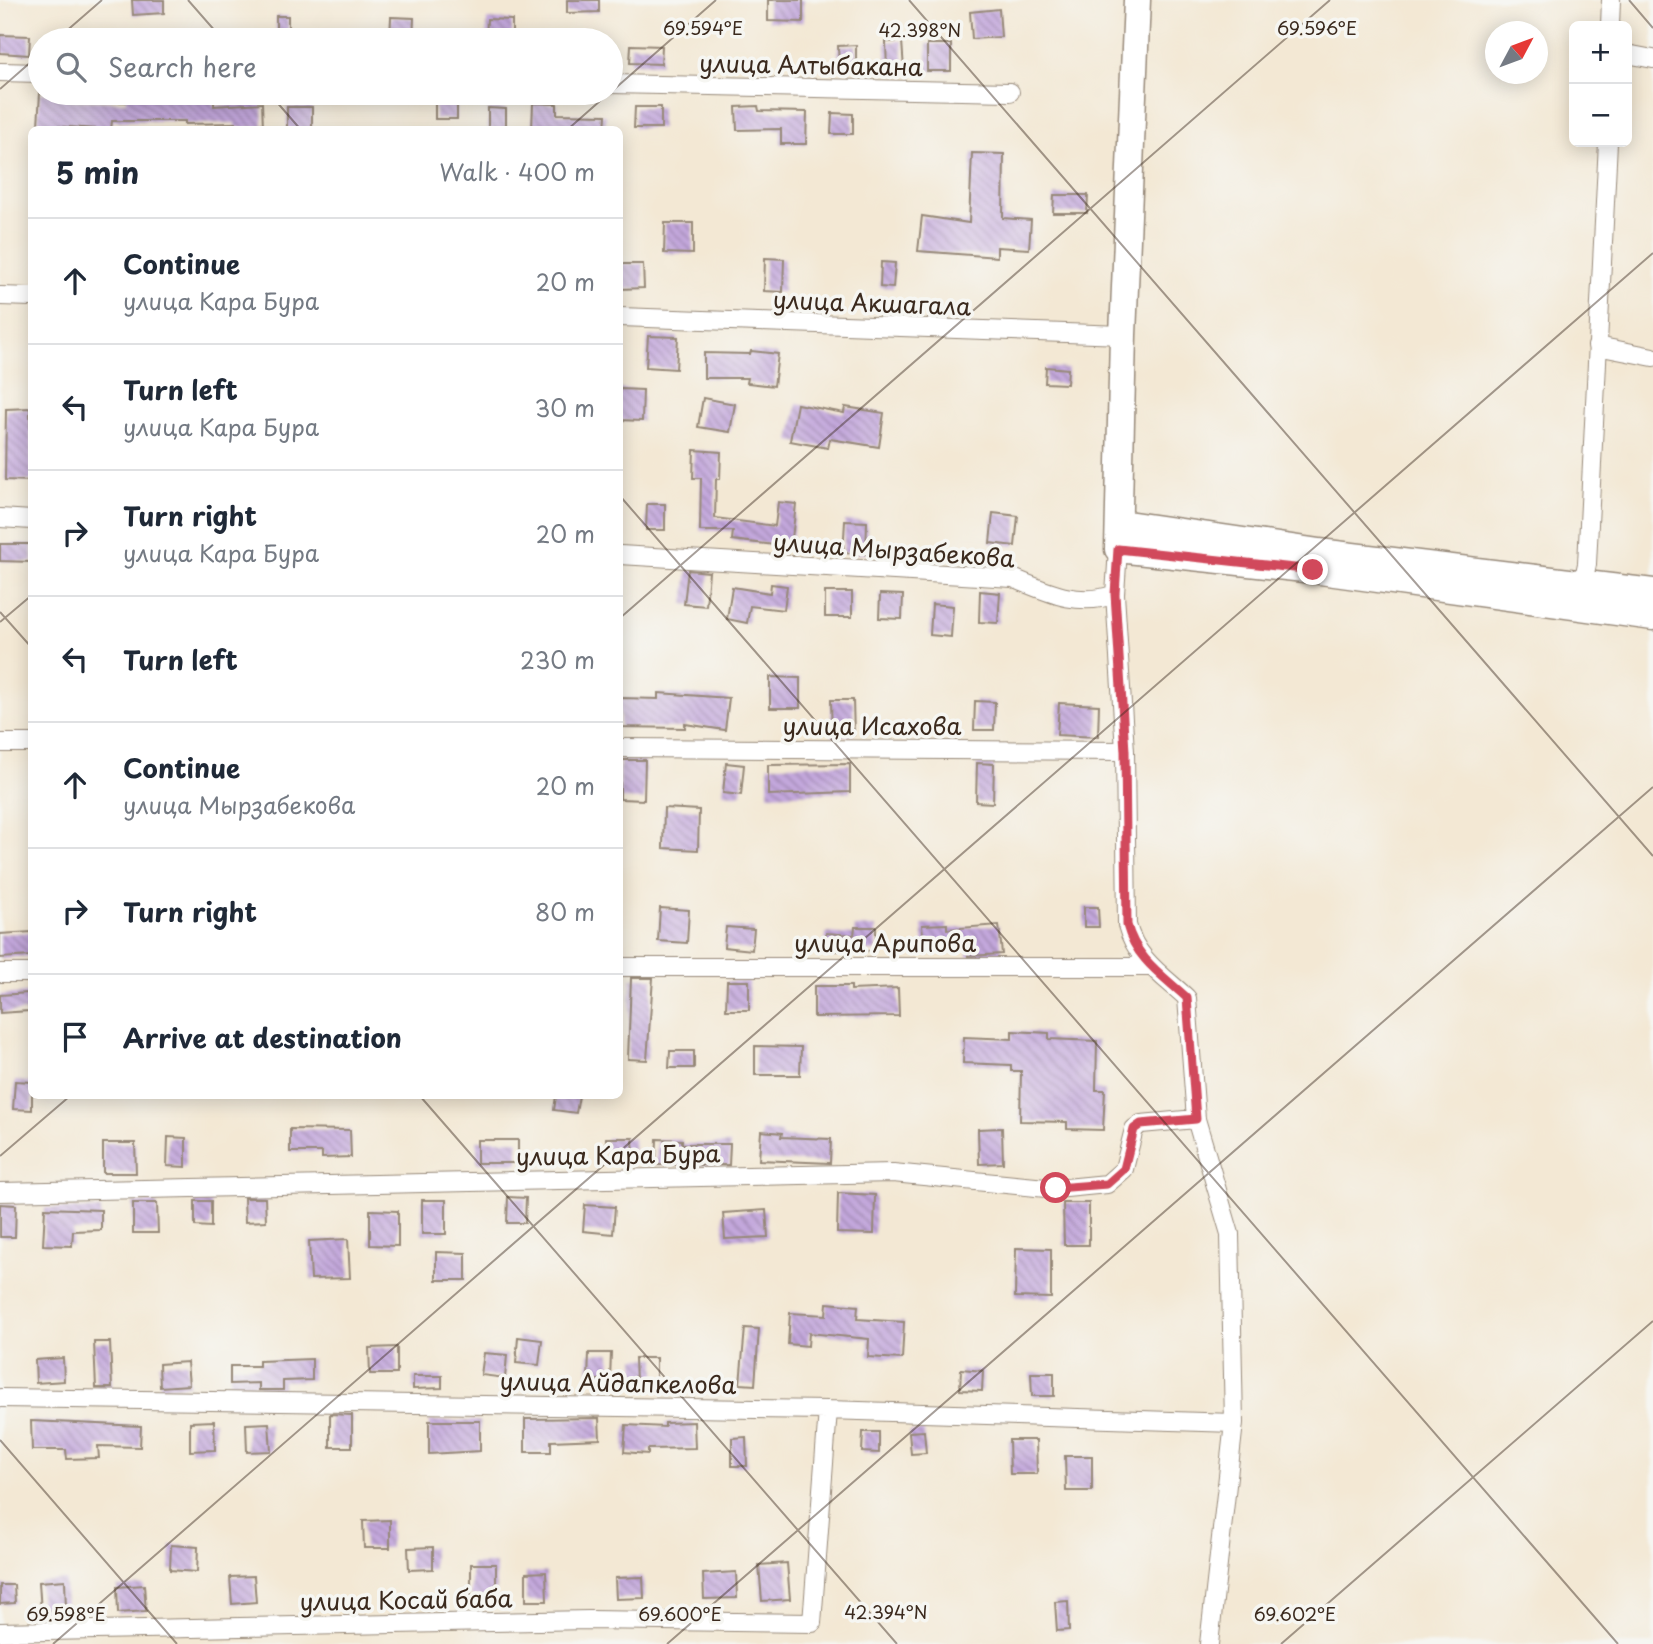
<!DOCTYPE html>
<meta charset="utf-8">
<style>
:root{--surface:#fff;--page:#f6f6f7;--text:#1f2937;--muted:#747a83;--line:#e0e1e3}
body{margin:0;font-family:"Playpen Sans",sans-serif;background:var(--page);color:var(--text)}
.controls{position:absolute;right:21px;top:21px;display:grid;overflow:hidden;border-radius:10px;box-shadow:0 4px 18px #0003}
.controls button{width:63px;height:63px;display:grid;place-items:center;padding:0;border:0;border-bottom:2px solid var(--line);background:var(--surface);color:var(--text);font:35px sans-serif}
.compass{position:absolute;left:1485px;top:21px;width:63px;height:63px;border-radius:50%;background:var(--surface);box-shadow:0 4px 18px #0003;rotate:49deg}
.stop{position:absolute;width:21px;height:21px;margin:-16px;border:5px solid #d1495b;border-radius:50%;background:#fff}
.stop.end{background:#d1495b;border-color:#fff;box-shadow:0 2px 7px #0008}
.list{margin:0;padding:0;list-style:none}
h2{display:flex;justify-content:space-between;align-items:center;height:91px;margin:0;padding:0 28px;font-size:30px}
h2 small{font-size:23px;font-weight:400;color:var(--muted)}
.list li{display:grid;grid-template-columns:46px 1fr auto;gap:21px;align-items:center;box-sizing:border-box;height:126px;padding:0 28px;border-top:2px solid var(--line)}
.list b{display:block;font-size:26px;white-space:nowrap}
.list p{margin:0;font-size:23px;white-space:nowrap;color:var(--muted)}
.list em{font-size:23px;font-style:normal;color:var(--muted)}
.icon{flex:none;width:38px;height:38px;fill:none;stroke:currentColor;stroke-width:2;stroke-linecap:round;stroke-linejoin:round}
.map{position:relative;flex:none;width:1653px;height:1644px;overflow:hidden}
.search{position:absolute;background:var(--surface);box-shadow:0 4px 18px #0003;left:28px;top:28px;width:595px;height:77px;display:flex;align-items:center;gap:18px;box-sizing:border-box;padding:0 24px;border-radius:38px;color:var(--muted);font-size:26px}
.panel{position:absolute;background:var(--surface);box-shadow:0 4px 18px #0003;left:28px;top:126px;width:595px;height:973px;border-radius:10px}
.map>svg:first-child{display:block}
.building{fill:url(#building-back-hatch)}
.lines{fill:none;stroke-linecap:round;stroke-linejoin:round}
.street-casing{stroke:#978979;stroke-width:20}
.secondary-casing{stroke:#978979;stroke-width:29}
.street{stroke:#fff;stroke-width:18}
.secondary{stroke:#fff;stroke-width:26}
.route{stroke:#d1495b;stroke-width:9}
.ticks{fill:none;stroke:#3b2a1e;stroke-width:2;stroke-opacity:0.45}
.labels{text-anchor:middle;dominant-baseline:central;stroke-width:7;stroke-linejoin:round;paint-order:stroke}
.street-label{font-size:24px;fill:#3b2a1e;stroke:#f6f6f2}
.ticks-label{font-size:18px;text-anchor:middle;fill:#3b2a1e;stroke:#f6f6f2;stroke-width:7;stroke-linejoin:round;paint-order:stroke}
</style>
<div class="map">
<svg width="1653" height="1644" viewBox="0 0 1653 1644">
<defs>
<pattern id="building-back-hatch" width="6" height="6" patternUnits="userSpaceOnUse" patternTransform="scale(1.75)"><rect width="6" height="6" fill="#c3a7dc"/><path d="M-1 5l2 2M0 0l6 6M5-1l2 2" fill="none" stroke="#a088b2"/></pattern>
</defs>
<rect width="100%" height="100%" fill="#f6f6f2"/>
<filter id="ink" filterUnits="userSpaceOnUse"><feTurbulence type="fractalNoise" baseFrequency=".0143" numOctaves="2"/><feDisplacementMap in="SourceGraphic" scale="14" xChannelSelector="R" yChannelSelector="G"/><feConvolveMatrix kernelMatrix="1 2 1 2 8 2 1 2 1" color-interpolation-filters="sRGB"/></filter>
<filter id="wash" filterUnits="userSpaceOnUse"><feTurbulence type="fractalNoise" baseFrequency=".00686" numOctaves="4" result="noise"/><feDisplacementMap in="SourceGraphic" scale="28" xChannelSelector="R" yChannelSelector="G"/><feGaussianBlur stdDeviation="1.57" result="paint"/><feColorMatrix in="noise" values="0 0 0 0 0 0 0 0 0 0 0 0 0 0 0 0 0 1.4 0 .05"/><feComposite in="paint" operator="in"/></filter>
<g filter="url(#wash)">
<rect width="100%" height="100%" fill="#f3e8d4"/>
<g id="blocks">
<!-- building -->
<path class="building" d="M 132,0 L 164,0 L 164,13 L 133,15 Z
M 567,0 L 599,0 L 599,12 L 567,13 Z
M 768,0 L 803,0 L 803,22 L 768,21 Z
M 999,9 L 1001,37 L 972,39 L 970,12 Z
M 276,16 L 288,16 L 288,40 L 276,40 Z
M 391,17 L 414,18 L 413,40 L 390,40 Z
M 487,19 L 512,20 L 512,40 L 486,40 Z
M 0,35 L 30,36 L 29,55 L 0,53 Z
M 902,41 L 904,70 L 887,71 L 886,42 Z
M 927,44 L 951,44 L 951,71 L 927,71 Z
M 631,45 L 662,46 L 661,64 L 630,63 Z
M 856,45 L 856,66 L 839,66 L 838,46 Z
M 40,93 L 68,95 L 68,100 L 126,102 L 126,94 L 214,95 L 214,106 L 262,103 L 263,127 L 235,128 L 235,123 L 185,124 L 185,121 L 112,121 L 111,130 L 38,125 Z
M 435,102 L 457,102 L 457,119 L 435,119 Z
M 533,103 L 557,104 L 557,114 L 606,115 L 605,130 L 532,130 Z
M 758,106 L 759,111 L 807,112 L 806,144 L 781,144 L 781,129 L 737,130 L 736,107 Z
M 287,107 L 312,107 L 312,130 L 287,130 Z
M 635,107 L 661,107 L 661,128 L 634,128 Z
M 488,108 L 506,109 L 506,130 L 488,130 Z
M 832,113 L 853,114 L 853,134 L 831,134 Z
M 972,153 L 1004,154 L 1003,218 L 1031,220 L 1029,249 L 997,247 L 997,257 L 918,251 L 922,216 L 969,223 Z
M 1054,195 L 1088,195 L 1087,213 L 1053,213 Z
M 665,223 L 693,223 L 693,254 L 664,253 Z
M 765,258 L 784,259 L 783,292 L 764,291 Z
M 881,262 L 895,263 L 893,288 L 880,287 Z
M 620,264 L 643,264 L 644,288 L 620,289 Z
M 648,336 L 678,337 L 676,369 L 646,367 Z
M 751,351 L 778,354 L 774,386 L 747,383 L 748,378 L 704,378 L 704,353 L 750,354 Z
M 1046,367 L 1068,369 L 1067,384 L 1045,383 Z
M 620,389 L 643,390 L 642,421 L 620,420 Z
M 703,398 L 735,404 L 730,432 L 698,427 Z
M 797,404 L 844,413 L 845,407 L 884,413 L 879,447 L 830,439 L 828,448 L 790,441 Z
M 30,408 L 32,481 L 5,480 L 6,409 Z
M 694,450 L 721,452 L 720,479 L 716,479 L 715,518 L 775,526 L 778,502 L 796,504 L 791,547 L 732,540 L 733,531 L 700,531 L 701,478 L 693,478 Z
M 647,504 L 665,504 L 665,530 L 646,530 Z
M 993,513 L 1018,516 L 1015,546 L 990,543 Z
M 845,521 L 867,522 L 866,554 L 843,553 Z
M 0,544 L 32,544 L 32,562 L 0,561 Z
M 688,570 L 709,572 L 706,606 L 684,604 Z
M 771,584 L 787,586 L 784,610 L 750,606 L 747,623 L 727,619 L 732,587 L 770,593 Z
M 980,591 L 1000,593 L 998,623 L 979,622 Z
M 825,592 L 852,592 L 852,617 L 825,617 Z
M 880,594 L 903,595 L 902,619 L 879,618 Z
M 932,604 L 953,606 L 951,637 L 930,635 Z
M 770,677 L 800,678 L 800,708 L 770,708 Z
M 658,693 L 729,698 L 725,730 L 685,724 L 685,728 L 620,727 L 620,698 L 658,699 Z
M 831,700 L 853,700 L 854,735 L 832,736 Z
M 975,701 L 995,702 L 994,730 L 974,730 Z
M 1059,703 L 1099,705 L 1098,737 L 1057,735 Z
M 620,760 L 645,760 L 644,800 L 620,799 Z
M 726,763 L 744,765 L 741,795 L 723,793 Z
M 977,763 L 994,764 L 993,803 L 976,802 Z
M 850,764 L 850,792 L 768,795 L 768,765 Z
M 664,808 L 699,810 L 698,850 L 663,848 Z
M 1084,907 L 1098,907 L 1099,927 L 1084,927 Z
M 660,908 L 689,910 L 687,943 L 658,941 Z
M 947,924 L 947,929 L 999,925 L 1002,954 L 968,956 L 968,946 L 924,948 L 922,925 Z
M 726,927 L 754,929 L 752,950 L 724,947 Z
M 855,927 L 876,927 L 876,951 L 825,951 L 826,933 L 854,935 Z
M 32,932 L 32,956 L 0,958 L 0,934 Z
M 631,978 L 653,978 L 647,1060 L 628,1059 Z
M 727,981 L 749,981 L 749,1010 L 726,1010 Z
M 814,986 L 851,986 L 851,990 L 898,988 L 899,1016 L 814,1017 Z
M 28,993 L 29,1011 L 0,1013 L 0,995 Z
M 1012,1031 L 1049,1033 L 1049,1039 L 1097,1041 L 1096,1090 L 1105,1090 L 1103,1130 L 1067,1129 L 1067,1122 L 1020,1121 L 1021,1071 L 1011,1071 L 1011,1065 L 963,1063 L 964,1037 L 1012,1039 Z
M 755,1046 L 801,1047 L 800,1075 L 755,1075 Z
M 670,1051 L 694,1051 L 694,1068 L 669,1068 Z
M 15,1081 L 32,1082 L 32,1110 L 13,1109 Z
M 556,1096 L 579,1096 L 576,1113 L 554,1110 Z
M 1002,1128 L 1003,1163 L 979,1164 L 978,1129 Z
M 290,1129 L 350,1130 L 351,1157 L 322,1158 L 322,1152 L 290,1152 Z
M 761,1131 L 782,1133 L 781,1137 L 831,1139 L 830,1163 L 759,1160 Z
M 168,1137 L 186,1138 L 186,1167 L 167,1166 Z
M 606,1138 L 633,1138 L 634,1159 L 606,1159 Z
M 657,1139 L 682,1140 L 682,1144 L 730,1144 L 729,1165 L 656,1165 Z
M 477,1140 L 518,1140 L 518,1163 L 477,1163 Z
M 103,1143 L 135,1143 L 136,1173 L 103,1173 Z
M 838,1193 L 875,1195 L 874,1234 L 837,1233 Z
M 508,1197 L 526,1198 L 525,1223 L 507,1223 Z
M 244,1198 L 265,1198 L 266,1221 L 245,1222 Z
M 422,1200 L 446,1200 L 446,1234 L 422,1234 Z
M 195,1201 L 211,1201 L 211,1227 L 195,1226 Z
M 133,1203 L 157,1203 L 158,1233 L 133,1233 Z
M 1063,1203 L 1089,1203 L 1089,1245 L 1064,1245 Z
M 0,1204 L 16,1205 L 15,1237 L 0,1237 Z
M 585,1205 L 615,1207 L 613,1234 L 583,1231 Z
M 45,1208 L 101,1210 L 101,1230 L 73,1231 L 72,1246 L 43,1245 Z
M 370,1210 L 398,1211 L 398,1246 L 370,1245 Z
M 766,1210 L 768,1237 L 725,1239 L 723,1213 Z
M 348,1239 L 350,1278 L 311,1279 L 309,1241 Z
M 1016,1248 L 1051,1249 L 1051,1298 L 1015,1297 Z
M 436,1252 L 466,1253 L 466,1280 L 436,1280 Z
M 827,1303 L 858,1306 L 857,1319 L 904,1322 L 902,1359 L 868,1357 L 869,1339 L 809,1333 L 808,1346 L 788,1344 L 790,1313 L 826,1315 Z
M 745,1328 L 759,1329 L 755,1385 L 740,1384 Z
M 518,1337 L 542,1340 L 539,1365 L 516,1363 Z
M 94,1342 L 110,1342 L 112,1388 L 96,1388 Z
M 397,1347 L 397,1374 L 370,1374 L 369,1348 Z
M 484,1353 L 507,1355 L 505,1378 L 481,1375 Z
M 589,1353 L 611,1353 L 610,1380 L 588,1380 Z
M 63,1358 L 64,1381 L 36,1383 L 35,1360 Z
M 635,1358 L 656,1358 L 656,1381 L 636,1382 Z
M 312,1359 L 312,1380 L 283,1381 L 283,1390 L 259,1390 L 259,1383 L 230,1384 L 230,1366 L 259,1366 L 259,1361 Z
M 187,1362 L 189,1385 L 160,1387 L 159,1364 Z
M 961,1369 L 983,1371 L 982,1391 L 960,1390 Z
M 1031,1373 L 1054,1373 L 1054,1396 L 1032,1396 Z
M 413,1376 L 442,1376 L 442,1388 L 413,1389 Z
M 330,1414 L 352,1415 L 352,1447 L 330,1447 Z
M 599,1418 L 600,1439 L 551,1441 L 551,1452 L 525,1452 L 525,1419 Z
M 31,1421 L 141,1426 L 140,1447 L 98,1446 L 99,1458 L 67,1459 L 66,1450 L 32,1450 Z
M 214,1421 L 215,1450 L 190,1451 L 190,1422 Z
M 429,1421 L 480,1421 L 480,1451 L 429,1454 Z
M 694,1422 L 695,1448 L 648,1449 L 648,1454 L 624,1452 L 626,1425 L 665,1427 L 665,1423 Z
M 269,1423 L 271,1451 L 247,1452 L 246,1424 Z
M 924,1431 L 926,1453 L 911,1454 L 909,1432 Z
M 863,1432 L 879,1432 L 879,1453 L 862,1452 Z
M 746,1437 L 747,1466 L 732,1466 L 732,1438 Z
M 1009,1440 L 1036,1440 L 1037,1474 L 1010,1474 Z
M 1065,1456 L 1092,1456 L 1092,1491 L 1066,1491 Z
M 390,1520 L 390,1548 L 364,1548 L 363,1521 Z
M 171,1545 L 198,1547 L 197,1572 L 170,1570 Z
M 433,1547 L 433,1569 L 409,1570 L 408,1548 Z
M 787,1563 L 790,1599 L 762,1601 L 759,1565 Z
M 471,1564 L 496,1564 L 496,1596 L 471,1596 Z
M 546,1572 L 547,1601 L 526,1601 L 526,1573 Z
M 736,1572 L 737,1598 L 704,1599 L 703,1574 Z
M 254,1576 L 256,1602 L 232,1604 L 230,1577 Z
M 643,1577 L 644,1598 L 616,1599 L 615,1578 Z
M 65,1580 L 66,1610 L 41,1612 L 39,1582 Z
M 0,1585 L 14,1585 L 15,1603 L 0,1604 Z
M 144,1585 L 146,1611 L 118,1613 L 117,1587 Z
M 1068,1601 L 1069,1630 L 1057,1631 L 1055,1602 Z"/>
</g>
</g>
<g filter="url(#ink)">
<use href="#blocks" fill-opacity="0" stroke="#978979" stroke-width="2"/>
<g class="lines">
<!-- street casing -->
<g class="street-casing">
<path id="street" d="M 1610,26 L 1611,0
M 1627,54 L 1653,59
M 0,72 L 40,73
M 611,84 L 1010,92
M 0,296 L 32,297
M 620,317 L 1123,335
M 1597,346 L 1653,357
M 0,518 L 32,520
M 620,555 L 1013,578 C 1047,592 1079,608 1115,594 L 1118,549
M 1583,582 L 1587,564 L 1608,142
M 1115,594 L 1125,751 L 1127,925 C 1136,959 1162,975 1187,998 L 1196,1119 L 1230,1234 L 1234,1423 L 1209,1644
M 0,743 L 32,743
M 620,748 L 1125,751
M 620,967 L 1150,967
M 0,973 L 32,973
M 0,1192 L 893,1173 L 1056,1189 L 1107,1184 L 1124,1169 L 1134,1129 L 1141,1124 L 1196,1119
M 0,1398 L 828,1410 L 1234,1423
M 0,1632 L 589,1620 L 812,1623 L 828,1410"/>
</g>
<!-- secondary casing -->
<g class="secondary-casing">
<path id="secondary" d="M 1137,0 L 1123,335 L 1118,549 L 1313,570 L 1653,617
M 1120,523 L 1319,552 L 1653,592"/>
</g>
<!-- street -->
<use href="#street" class="street"/>
<!-- secondary -->
<use href="#secondary" class="secondary"/>
</g>
</g>
<g class="lines" filter="url(#ink)">
<!-- route -->
<path class="route" d="M 1056,1188 L 1107,1184 L 1124,1169 L 1134,1129 L 1141,1124 L 1196,1119 L 1187,998 C 1162,975 1136,959 1127,925 L 1125,751 L 1115,594 L 1118,549 L 1313,570"/>
</g>
<!-- ticks -->
<path class="ticks" d="M 188,0 L 223,40M 909,0 L 1653,856M 1629,0 L 1653,28M 56,40 L 102,0M 0,89 L 40,54M 611,92 L 716,0M 269,93 L 301,130M 567,130 L 609,93M 620,496 L 1618,1644M 0,612 L 32,648M 620,618 L 1330,0M 0,622 L 32,595M 420,1096 L 897,1644M 0,1156 L 70,1096M 0,1440 L 177,1644M 53,1644 L 1653,253M 667,1644 L 1653,787M 1281,1644 L 1653,1321"/>
<g class="labels">
<!-- street labels -->
<g class="street-label">
<text transform="translate(811 64) rotate(1)">улица Алтыбакана</text>
<text transform="translate(872 302) rotate(2)">улица Акшагала</text>
<text transform="translate(894 549) rotate(4)">улица Мырзабекова</text>
<text x="872" y="725">улица Исахова</text>
<text x="885" y="942">улица Арипова</text>
<text transform="translate(618 1154) rotate(-1)">улица Кара Бура</text>
<text transform="translate(618 1382) rotate(1)">улица Айдапкелова</text>
<text transform="translate(406 1599) rotate(-1)">улица Косай баба</text>
</g>
</g>
<g class="ticks-label">
<text x="703" y="35">69.594°E</text>
<text x="1317" y="35">69.596°E</text>
<text x="920" y="37">42.398°N</text>
<text x="886" y="1619">42.394°N</text>
<text x="66" y="1621">69.598°E</text>
<text x="680" y="1621">69.600°E</text>
<text x="1295" y="1621">69.602°E</text>
</g>
</svg>
<div class="controls">
<button>+</button>
<button>−</button>
</div>
<svg class="compass" viewBox="-18 -18 36 36"><path d="M0-13l5 13h-10z" fill="#e53935"/><path d="M0 13l5-13h-10z" fill="#747a83"/></svg>
<div class="stop" style="left:1056px;top:1188px"></div>
<div class="stop end" style="left:1313px;top:570px"></div>
<div class="search"><svg class="icon" aria-label="search" viewBox="0 0 24 24"><circle cx="10" cy="10" r="6"/><path d="M15 15l6 6"/></svg>Search here</div>
<section class="panel">
<h2>5 min<small>Walk · 400 m</small></h2>
<ul class="list">
<li><svg class="icon" aria-label="ahead" viewBox="0 0 24 24"><path d="M12 20V5M6 11l6-6 6 6"/></svg><div><b>Continue</b><p>улица Кара Бура</p></div><em>20 m</em></li>
<li><svg class="icon" aria-label="left" viewBox="0 0 24 24"><path d="M17 20v-9H6M10 6l-5 5 5 5"/></svg><div><b>Turn left</b><p>улица Кара Бура</p></div><em>30 m</em></li>
<li><svg class="icon" aria-label="right" viewBox="0 0 24 24"><path d="M7 20v-9h11M14 6l5 5-5 5"/></svg><div><b>Turn right</b><p>улица Кара Бура</p></div><em>20 m</em></li>
<li><svg class="icon" aria-label="left" viewBox="0 0 24 24"><path d="M17 20v-9H6M10 6l-5 5 5 5"/></svg><div><b>Turn left</b></div><em>230 m</em></li>
<li><svg class="icon" aria-label="ahead" viewBox="0 0 24 24"><path d="M12 20V5M6 11l6-6 6 6"/></svg><div><b>Continue</b><p>улица Мырзабекова</p></div><em>20 m</em></li>
<li><svg class="icon" aria-label="right" viewBox="0 0 24 24"><path d="M7 20v-9h11M14 6l5 5-5 5"/></svg><div><b>Turn right</b></div><em>80 m</em></li>
<li><svg class="icon" aria-label="arrive" viewBox="0 0 24 24"><path d="M6 21V4h12l-3 4 3 4H6"/></svg><div><b>Arrive at destination</b></div></li>
</ul>
</section>
</div>
